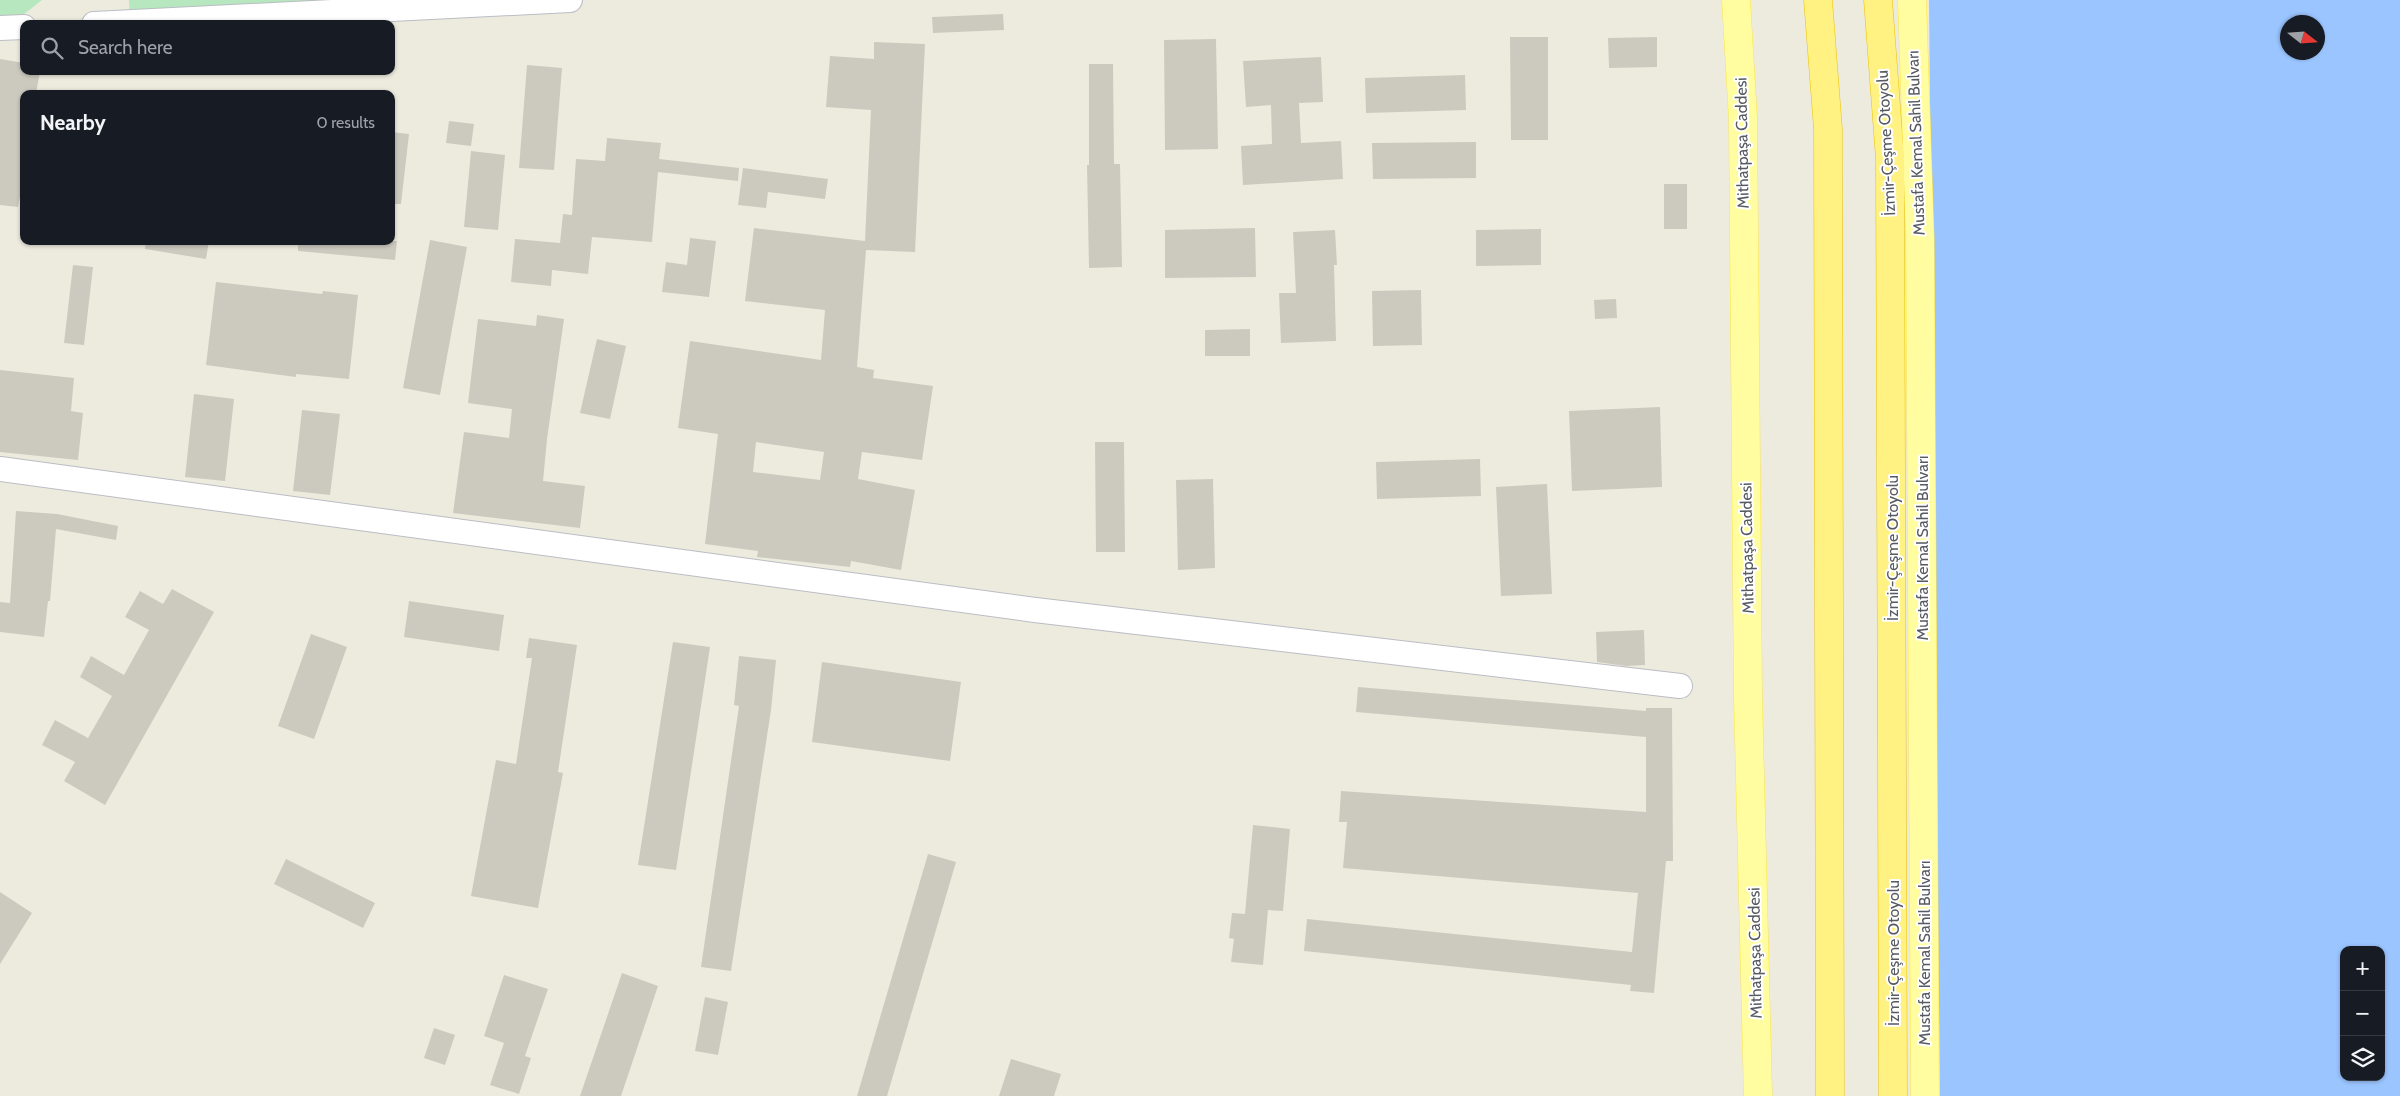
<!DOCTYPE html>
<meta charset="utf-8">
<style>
:root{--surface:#171b24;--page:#242831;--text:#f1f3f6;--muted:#9ea1a6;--line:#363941}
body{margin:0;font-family:Cabin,sans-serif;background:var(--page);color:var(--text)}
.controls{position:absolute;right:15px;bottom:15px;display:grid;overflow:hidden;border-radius:10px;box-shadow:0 1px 4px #0004}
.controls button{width:45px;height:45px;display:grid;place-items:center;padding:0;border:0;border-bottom:1px solid var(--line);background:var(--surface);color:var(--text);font:25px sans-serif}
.compass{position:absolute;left:2280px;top:15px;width:45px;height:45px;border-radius:50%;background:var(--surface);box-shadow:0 1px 4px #0004;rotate:107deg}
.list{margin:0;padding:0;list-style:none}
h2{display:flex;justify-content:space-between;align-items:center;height:65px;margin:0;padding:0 20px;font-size:21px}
h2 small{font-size:16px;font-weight:400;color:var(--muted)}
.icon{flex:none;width:28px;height:28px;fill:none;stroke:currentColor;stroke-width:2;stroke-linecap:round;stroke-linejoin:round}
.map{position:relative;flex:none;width:2400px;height:1096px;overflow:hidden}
.search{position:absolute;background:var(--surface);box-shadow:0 1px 4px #0004;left:20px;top:20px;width:375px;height:55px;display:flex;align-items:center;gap:12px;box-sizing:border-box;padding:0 18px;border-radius:10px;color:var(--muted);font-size:19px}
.panel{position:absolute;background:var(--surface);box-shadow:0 1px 4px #0004;left:20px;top:90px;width:375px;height:155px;border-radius:10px}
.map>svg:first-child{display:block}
.green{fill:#b7e7be}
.water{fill:#9bc5ff;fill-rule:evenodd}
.building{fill:#cccabf;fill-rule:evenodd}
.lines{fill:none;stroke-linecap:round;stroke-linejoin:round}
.minor-casing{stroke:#bbbdc4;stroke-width:26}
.major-casing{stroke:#ffe544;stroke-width:29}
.highway-casing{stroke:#eac200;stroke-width:29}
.minor{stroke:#fff;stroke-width:24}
.major{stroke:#fffda0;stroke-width:28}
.highway{stroke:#fff182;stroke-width:28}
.labels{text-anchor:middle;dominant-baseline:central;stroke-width:4;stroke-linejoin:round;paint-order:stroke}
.street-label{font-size:16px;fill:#575a61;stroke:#fff}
</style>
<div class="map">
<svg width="2400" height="1096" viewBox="0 0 2400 1096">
<rect width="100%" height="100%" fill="#edebde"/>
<!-- green -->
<path class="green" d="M 0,0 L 42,0 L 0,33 Z
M 129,0 L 357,0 L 130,24 Z"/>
<!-- water -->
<path class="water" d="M 1929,0 L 2400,0 L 2400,1096 L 1940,1096 ZM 2288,22 L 2318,22 L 2318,52 L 2288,52 ZM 2344,950 L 2381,950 L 2381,1077 L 2344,1077 Z"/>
<!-- building -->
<path class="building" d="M 1003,14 L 1004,30 L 933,33 L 932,17 Z
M 1510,37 L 1548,37 L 1548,140 L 1511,140 Z
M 1657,37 L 1657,67 L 1609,68 L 1608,38 Z
M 1216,39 L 1218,149 L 1165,150 L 1164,40 Z
M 874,42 L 925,44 L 915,252 L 866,250 L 857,367 L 874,370 L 873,378 L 933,386 L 922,460 L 862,452 L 858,479 L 915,490 L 901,570 L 851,561 L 850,567 L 757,557 L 758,551 L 705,544 L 718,434 L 678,428 L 690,341 L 821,360 L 825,310 L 745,301 L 754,228 L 865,241 L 871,110 L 826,107 L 830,56 L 874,59 ZM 756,442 L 824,452 L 820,480 L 753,472 Z
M 1321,57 L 1323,102 L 1299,103 L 1301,143 L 1341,141 L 1343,179 L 1243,185 L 1241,146 L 1272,144 L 1271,105 L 1246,107 L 1243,61 Z
M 0,59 L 24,63 L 24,71 L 40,71 L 36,94 L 24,94 L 24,174 L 18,207 L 0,205 Z
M 1089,64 L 1113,64 L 1114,164 L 1120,164 L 1122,267 L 1089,268 L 1087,165 L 1089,165 Z
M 527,65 L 562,68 L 554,170 L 519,168 Z
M 1465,75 L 1466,110 L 1366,113 L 1365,78 Z
M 449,121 L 474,124 L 471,146 L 446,143 Z
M 391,132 L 409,134 L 401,204 L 391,204 Z
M 607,138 L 661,143 L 659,159 L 739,168 L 738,181 L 658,172 L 652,242 L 592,237 L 588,274 L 552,270 L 551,286 L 511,282 L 515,239 L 560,243 L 563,214 L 572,215 L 576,159 L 605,161 Z
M 1476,142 L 1476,178 L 1373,179 L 1372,143 Z
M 471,151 L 505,155 L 498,230 L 464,227 Z
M 743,168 L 828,179 L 825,199 L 768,192 L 766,208 L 738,205 Z
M 1664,184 L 1687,184 L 1687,229 L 1664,229 Z
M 1255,228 L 1256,277 L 1165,278 L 1165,230 Z
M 1541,229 L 1541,265 L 1476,266 L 1476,230 Z
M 1335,230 L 1337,265 L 1334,265 L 1336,341 L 1281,343 L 1279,293 L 1296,293 L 1293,232 Z
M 690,238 L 716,241 L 709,297 L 662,292 L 666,262 L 687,265 Z
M 430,240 L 467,247 L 440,395 L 403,388 Z
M 146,241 L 209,241 L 206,259 L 145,249 Z
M 298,241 L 397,241 L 395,260 L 298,251 Z
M 73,265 L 93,267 L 84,345 L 64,343 Z
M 216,282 L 322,294 L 323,291 L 358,295 L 349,379 L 296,374 L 296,377 L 206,365 Z
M 1421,290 L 1422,345 L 1373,346 L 1372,291 Z
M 1616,299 L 1617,318 L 1595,319 L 1594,300 Z
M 537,315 L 564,319 L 547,439 L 543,481 L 585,486 L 580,528 L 453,513 L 464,432 L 509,438 L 512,409 L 468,403 L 478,319 L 536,326 Z
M 1250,329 L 1250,356 L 1205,356 L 1205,330 Z
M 597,339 L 626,346 L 610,419 L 580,413 Z
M 0,370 L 74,378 L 71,411 L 83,413 L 78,460 L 0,452 Z
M 194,394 L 234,399 L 225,481 L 185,477 Z
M 1660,407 L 1662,487 L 1572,491 L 1569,411 Z
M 302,410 L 340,414 L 330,495 L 293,491 Z
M 1095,442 L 1124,442 L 1125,552 L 1096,552 Z
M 1480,459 L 1481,496 L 1377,499 L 1376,462 Z
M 1213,479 L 1215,568 L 1178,570 L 1176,480 Z
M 1547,484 L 1552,594 L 1501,596 L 1496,487 Z
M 16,511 L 57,514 L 118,526 L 116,540 L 56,529 L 50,601 L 48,601 L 44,637 L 0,632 L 0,602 L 10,603 Z
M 172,589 L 214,612 L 105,805 L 64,781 L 75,762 L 42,745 L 55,720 L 88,738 L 112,696 L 80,677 L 91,656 L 124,675 L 149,630 L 125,617 L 140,591 L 163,604 Z
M 409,601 L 504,615 L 499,651 L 404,637 Z
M 1644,630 L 1645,665 L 1626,666 L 1597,662 L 1596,632 Z
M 311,634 L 347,647 L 314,739 L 278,726 Z
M 529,638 L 577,645 L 558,772 L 563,773 L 538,908 L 471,896 L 496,760 L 516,764 L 532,658 L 526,658 Z
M 673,642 L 710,647 L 676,870 L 638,865 Z
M 739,656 L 776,660 L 771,710 L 731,971 L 701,967 L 739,706 L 734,705 Z
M 822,662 L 961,682 L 950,761 L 812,742 Z
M 1358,687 L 1646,711 L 1646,708 L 1672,708 L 1673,861 L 1666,861 L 1654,993 L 1630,991 L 1631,985 L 1304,951 L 1307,919 L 1632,952 L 1638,893 L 1343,868 L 1347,822 L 1339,822 L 1341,791 L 1646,812 L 1646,737 L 1356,712 Z
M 1253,825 L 1290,829 L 1283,911 L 1268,910 L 1263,965 L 1231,962 L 1234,939 L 1229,938 L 1232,913 L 1245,914 Z
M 928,854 L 956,862 L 887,1096 L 857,1096 Z
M 286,859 L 375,903 L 363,928 L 274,884 Z
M 0,892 L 32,913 L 0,964 Z
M 622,973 L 658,986 L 621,1096 L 580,1096 Z
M 504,975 L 548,989 L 525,1056 L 531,1058 L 519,1094 L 490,1085 L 504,1043 L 484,1036 Z
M 705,997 L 728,1002 L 718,1055 L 695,1051 Z
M 434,1028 L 455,1035 L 445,1065 L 424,1058 Z
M 1011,1059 L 1061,1074 L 1054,1096 L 999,1096 Z"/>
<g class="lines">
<!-- minor casing -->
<g class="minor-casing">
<path id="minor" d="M 94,24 L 570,0
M 0,28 L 24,27
M 0,469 L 1035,610 L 1680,686"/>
</g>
<!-- major casing -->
<g class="major-casing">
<path id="major" d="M 1736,0 L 1743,118 L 1748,697 L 1758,1096
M 1912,0 L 1920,239 L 1925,1096"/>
</g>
<!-- highway casing -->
<g class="highway-casing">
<path id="highway" d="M 1818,0 L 1828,129 L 1830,1096
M 1878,0 L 1890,159 L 1893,1096"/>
</g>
<!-- minor -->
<use href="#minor" class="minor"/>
<!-- major -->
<use href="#major" class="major"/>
<!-- highway -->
<use href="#highway" class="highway"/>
</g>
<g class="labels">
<!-- street labels -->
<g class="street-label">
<text transform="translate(1742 143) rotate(-91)">Mithatpaşa Caddesi</text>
<text transform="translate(1886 143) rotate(-93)">İzmir-Çeşme Otoyolu</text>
<text transform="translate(1916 143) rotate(-92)">Mustafa Kemal Sahil Bulvarı</text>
<text transform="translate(1747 548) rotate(-91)">Mithatpaşa Caddesi</text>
<text transform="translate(1892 548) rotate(-90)">İzmir-Çeşme Otoyolu</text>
<text transform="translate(1922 548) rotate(-90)">Mustafa Kemal Sahil Bulvarı</text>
<text transform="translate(1755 953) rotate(-91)">Mithatpaşa Caddesi</text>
<text transform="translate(1893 953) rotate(-90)">İzmir-Çeşme Otoyolu</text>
<text transform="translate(1924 953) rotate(-90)">Mustafa Kemal Sahil Bulvarı</text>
</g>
</g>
</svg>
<div class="controls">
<button>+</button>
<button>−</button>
<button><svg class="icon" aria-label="layers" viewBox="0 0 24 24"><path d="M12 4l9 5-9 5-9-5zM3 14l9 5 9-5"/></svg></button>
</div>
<svg class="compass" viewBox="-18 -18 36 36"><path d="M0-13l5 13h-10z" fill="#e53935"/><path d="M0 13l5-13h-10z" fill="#9ea1a6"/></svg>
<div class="search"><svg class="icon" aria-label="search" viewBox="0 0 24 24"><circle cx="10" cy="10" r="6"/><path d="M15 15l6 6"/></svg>Search here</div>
<section class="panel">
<h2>Nearby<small>0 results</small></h2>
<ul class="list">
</ul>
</section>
</div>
